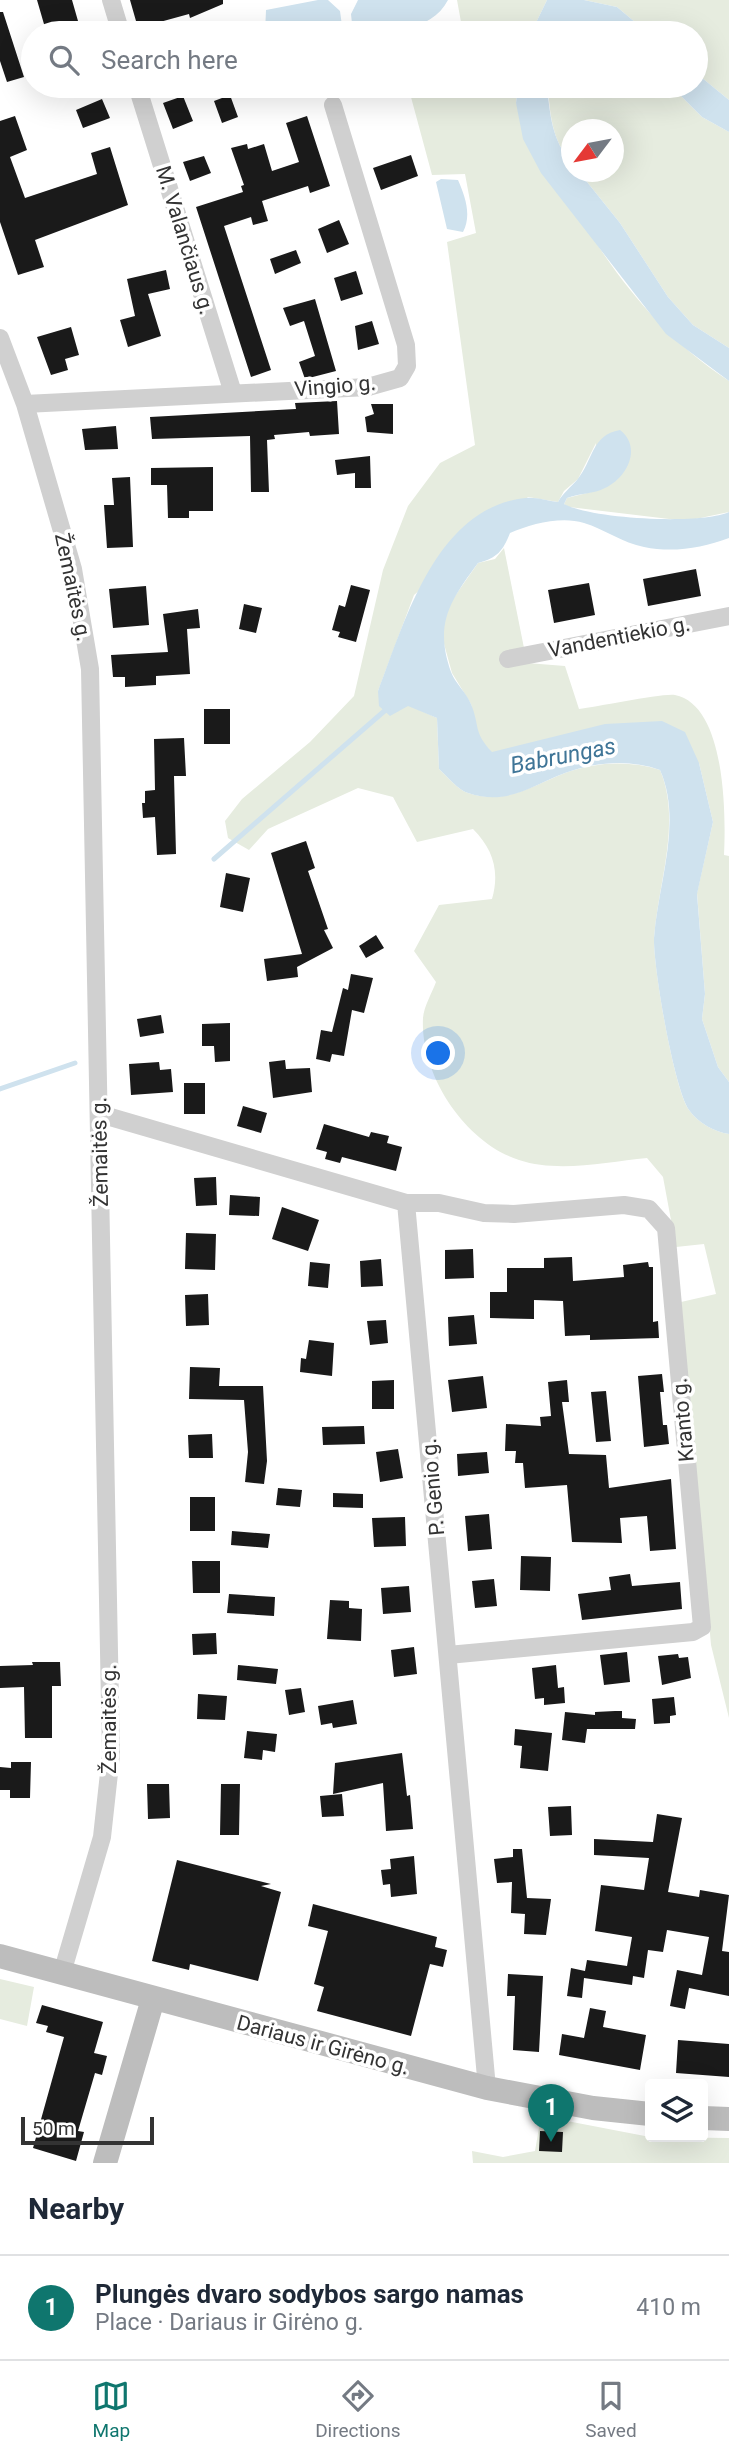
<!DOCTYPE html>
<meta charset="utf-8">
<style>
:root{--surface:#fff;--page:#f2f2f3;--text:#1f2937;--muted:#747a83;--line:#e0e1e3;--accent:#0f766e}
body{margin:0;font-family:Roboto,sans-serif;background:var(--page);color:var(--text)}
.controls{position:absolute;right:21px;bottom:21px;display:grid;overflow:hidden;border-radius:7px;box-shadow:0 7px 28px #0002}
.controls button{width:63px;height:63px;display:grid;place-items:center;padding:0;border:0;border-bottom:2px solid var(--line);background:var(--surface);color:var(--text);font:35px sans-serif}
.compass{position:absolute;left:561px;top:119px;width:63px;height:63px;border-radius:50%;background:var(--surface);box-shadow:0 7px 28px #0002;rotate:238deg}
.scale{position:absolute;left:21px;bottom:18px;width:133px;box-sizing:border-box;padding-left:7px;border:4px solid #333;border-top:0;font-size:19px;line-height:24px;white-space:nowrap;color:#333;-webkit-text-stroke:5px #fff;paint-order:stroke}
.you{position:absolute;left:439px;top:1054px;width:24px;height:24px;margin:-18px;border:5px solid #fff;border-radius:50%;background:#1a73e8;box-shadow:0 0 0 10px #1a73e833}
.badge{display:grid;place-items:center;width:46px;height:46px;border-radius:50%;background:var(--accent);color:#fff;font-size:23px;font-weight:700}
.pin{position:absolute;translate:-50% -58px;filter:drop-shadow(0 2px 4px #0008)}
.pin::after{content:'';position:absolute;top:37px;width:24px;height:21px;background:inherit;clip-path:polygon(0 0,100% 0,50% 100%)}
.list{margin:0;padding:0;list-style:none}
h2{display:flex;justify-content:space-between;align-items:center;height:91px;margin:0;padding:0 28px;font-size:30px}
h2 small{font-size:23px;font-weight:400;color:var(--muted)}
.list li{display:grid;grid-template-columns:46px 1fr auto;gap:21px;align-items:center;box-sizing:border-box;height:105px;padding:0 28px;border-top:2px solid var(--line)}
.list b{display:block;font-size:26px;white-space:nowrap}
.list p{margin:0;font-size:23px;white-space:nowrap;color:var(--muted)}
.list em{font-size:23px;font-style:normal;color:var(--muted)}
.icon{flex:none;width:38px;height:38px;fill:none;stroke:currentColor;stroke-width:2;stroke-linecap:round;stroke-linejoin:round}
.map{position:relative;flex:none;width:729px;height:2163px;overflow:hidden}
.search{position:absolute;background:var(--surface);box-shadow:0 7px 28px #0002;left:21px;right:21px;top:21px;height:77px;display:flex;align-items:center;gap:18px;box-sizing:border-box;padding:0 24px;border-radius:38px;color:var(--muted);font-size:26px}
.sheet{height:196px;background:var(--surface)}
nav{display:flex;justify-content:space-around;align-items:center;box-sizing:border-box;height:98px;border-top:2px solid var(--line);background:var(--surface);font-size:19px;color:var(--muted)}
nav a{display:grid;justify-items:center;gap:4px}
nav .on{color:var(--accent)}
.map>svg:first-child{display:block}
.green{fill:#e6ecdf}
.water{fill:#cfe2ee}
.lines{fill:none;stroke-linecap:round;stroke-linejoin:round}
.stream{stroke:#cfe2ee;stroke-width:5}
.building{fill:#1a1a1a}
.minor{stroke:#d0d0d0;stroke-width:18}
.secondary{stroke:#bdbdbd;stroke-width:24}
.labels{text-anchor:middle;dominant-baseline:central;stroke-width:7;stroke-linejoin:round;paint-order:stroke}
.street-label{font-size:21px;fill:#333;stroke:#fff}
.water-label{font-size:23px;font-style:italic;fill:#3f7597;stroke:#fff}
</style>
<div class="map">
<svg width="729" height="2163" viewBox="0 0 729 2163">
<rect width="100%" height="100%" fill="#fff"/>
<!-- green -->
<path class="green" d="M 457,0 L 547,0 L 531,33 L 463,33 Z
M 584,0 L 729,0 L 729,100 L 696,73 L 696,33 L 648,33 L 617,7 Z
M 408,86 L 518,86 L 516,103 C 574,209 624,312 729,381 L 729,512 L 686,521 L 569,507 L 564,504 L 567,498 L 591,492 L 596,443 L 578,479 L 564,491 L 558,502 L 528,497 L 414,595 L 378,691 L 437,718 L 439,769 C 447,776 458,790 468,793 C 505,805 532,786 565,773 C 596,762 629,760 660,770 C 682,822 658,883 654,938 C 653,965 674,1090 689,1110 C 698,1123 715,1132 729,1134 L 729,1718 L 711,1645 L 681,1302 L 716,1294 L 704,1244 L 676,1247 L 663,1177 L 647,1158 C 607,1162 558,1173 519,1160 C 464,1142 420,1074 423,1018 C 424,1006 432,993 436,982 L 414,951 L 439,905 L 492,899 C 500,871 493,849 473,829 L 417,842 L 393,797 L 358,788 L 268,829 L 249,850 L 228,838 L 225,821 L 242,799 L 310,742 L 354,696 L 383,570 L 408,506 L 440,463 L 475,445 L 447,242 L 476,233 L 465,174 L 432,175 Z
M 548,86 L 671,86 L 702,117 L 729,132 L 729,348 L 693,325 L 668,297 L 620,223 L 579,172 L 614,172 L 614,130 L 572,130 L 571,162 C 552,140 550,115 548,86 Z
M 504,548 L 527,663 L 565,666 L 579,709 C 597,707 662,693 675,695 C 726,705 726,816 724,855 L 729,856 L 729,1082 L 718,1067 L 702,1019 L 705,994 L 697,893 L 713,822 L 699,763 L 529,744 L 492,753 L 478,737 L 471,704 L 452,673 L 441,633 L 450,603 L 478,563 L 495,559 Z
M 0,1979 L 34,1987 L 27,2026 L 0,2019 Z
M 541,2116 L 650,2137 L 729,2138 L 729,2163 L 473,2163 L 472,2151 L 503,2157 L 535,2151 Z"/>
<!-- water -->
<path class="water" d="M 318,0 L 328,0 L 340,11 L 343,33 L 265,33 L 266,10 Z
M 358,0 L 448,0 C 431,33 385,33 353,33 L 351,14 Z
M 547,0 L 584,0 L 617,7 L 648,33 L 576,30 L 572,33 L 531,33 Z
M 696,73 L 729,100 L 729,132 L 702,117 L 671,86 L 696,86 Z
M 518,86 L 547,86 C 550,115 552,140 571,162 L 572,172 L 579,172 L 620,223 L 668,297 L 693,325 L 729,348 L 729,381 L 666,334 L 541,173 L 523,139 L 516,103 Z
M 441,179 L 458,180 C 465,196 472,215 463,232 L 447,229 L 436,182 Z
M 620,430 C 642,447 628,477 605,488 C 594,494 579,493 567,498 L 564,504 C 592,519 700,525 729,512 L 729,538 C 702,548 673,553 644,547 C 623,543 604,529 584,523 C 561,516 531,524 510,533 C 503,551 497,558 478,563 C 450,601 434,624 451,672 C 455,683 466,692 471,704 C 480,726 473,732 492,752 L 605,724 L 662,721 L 685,732 L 699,763 L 713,822 L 697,894 L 705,994 L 702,1019 L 718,1067 L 729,1082 L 729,1134 C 715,1132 698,1123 689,1110 C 674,1089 653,966 654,938 C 658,883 683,822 660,770 C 629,759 596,762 565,773 C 531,786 507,806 468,793 C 458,790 447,776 439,769 L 437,718 L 408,706 L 390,716 L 379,706 L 378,691 C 405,621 436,507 526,498 C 536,497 548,501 558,502 C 563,493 570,488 577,480 C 593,461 591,435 620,430 Z"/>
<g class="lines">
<!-- stream -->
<path class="stream" d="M 214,859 L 389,707
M 0,1089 L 75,1063"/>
</g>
<!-- building -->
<path class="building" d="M 37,0 L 72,0 L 78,21 L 46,31 Z
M 130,0 L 223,0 L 223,4 L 190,18 L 189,14 L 138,28 Z
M 0,12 L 3,12 L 24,77 L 7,82 L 0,61 Z
M 230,95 L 238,117 L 222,123 L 214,101 Z
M 183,96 L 193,121 L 173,129 L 163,103 Z
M 102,99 L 110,118 L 83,128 L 76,110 Z
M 15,116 L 27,150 L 10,157 L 25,198 L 97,174 L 91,153 L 110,147 L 128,205 L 35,240 L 44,267 L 18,275 L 0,222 L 0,121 Z
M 307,116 L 330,186 L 310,193 L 308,186 L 262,201 L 268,221 L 253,225 L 251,217 L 224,226 L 271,370 L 251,377 L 196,207 L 243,192 L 241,186 L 244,185 L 231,148 L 247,144 L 248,149 L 264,144 L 272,171 L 299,162 L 286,123 Z
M 411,155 L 418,176 L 381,190 L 373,168 Z
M 204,156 L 211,173 L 190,181 L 183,162 Z
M 339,220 L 349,244 L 327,253 L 318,229 Z
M 296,250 L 301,263 L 275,274 L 270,259 Z
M 166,270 L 170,289 L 148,294 L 161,336 L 128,347 L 120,320 L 135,316 L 127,279 Z
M 356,271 L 363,294 L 341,301 L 334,278 Z
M 315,299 L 336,371 L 305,379 L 299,362 L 315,356 L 304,321 L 290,326 L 283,308 Z
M 372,321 L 379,344 L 358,350 L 355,326 Z
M 71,327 L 79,355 L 65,359 L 68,370 L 51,375 L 37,337 Z
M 337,401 L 339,434 L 310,436 L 309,432 L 274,435 L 275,439 L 267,440 L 269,492 L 251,492 L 250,436 L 152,439 L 150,417 L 296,409 L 295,403 Z
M 371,404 L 393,404 L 393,434 L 367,432 L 365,417 L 374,414 Z
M 116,426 L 118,449 L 85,450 L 82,429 Z
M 370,456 L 371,488 L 355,488 L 355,473 L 337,475 L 335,460 Z
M 213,467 L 213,511 L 189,511 L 189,518 L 168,518 L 167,485 L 151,485 L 151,468 Z
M 130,477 L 133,547 L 107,548 L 104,505 L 114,505 L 112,478 Z
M 696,569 L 701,596 L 648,606 L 643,579 Z
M 589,583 L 595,615 L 554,623 L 548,590 Z
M 351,585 L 370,590 L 356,642 L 338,637 L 340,632 L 332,630 L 339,605 L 345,607 Z
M 146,586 L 149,625 L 113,628 L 109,589 Z
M 244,604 L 262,608 L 256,633 L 239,629 Z
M 198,609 L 200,628 L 187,629 L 190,674 L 156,676 L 156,685 L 125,687 L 125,677 L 113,677 L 111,655 L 168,652 L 163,614 Z
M 204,709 L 230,709 L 230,744 L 204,744 Z
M 184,738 L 186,776 L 174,776 L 176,854 L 157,855 L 155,817 L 143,818 L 142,803 L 145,803 L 145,791 L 155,790 L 154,739 Z
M 306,841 L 315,868 L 308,871 L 328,929 L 324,930 L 333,948 L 297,967 L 298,977 L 267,981 L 264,959 L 302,954 L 271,853 Z
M 226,873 L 250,878 L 243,912 L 220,907 Z
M 376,935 L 384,948 L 366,958 L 359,946 Z
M 351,974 L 373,978 L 364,1013 L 352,1010 L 344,1056 L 332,1054 L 330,1062 L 316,1059 L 321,1030 L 332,1032 L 343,988 L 348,990 Z
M 161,1015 L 164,1033 L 140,1037 L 137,1019 Z
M 230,1023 L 230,1061 L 215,1062 L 214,1046 L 202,1046 L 202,1024 Z
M 285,1060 L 286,1069 L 310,1068 L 312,1092 L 273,1098 L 269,1062 Z
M 159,1062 L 160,1070 L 171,1069 L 173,1092 L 131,1095 L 129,1064 Z
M 184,1083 L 205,1083 L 205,1114 L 184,1114 Z
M 243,1106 L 267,1113 L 261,1133 L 237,1126 Z
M 324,1124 L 369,1137 L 371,1132 L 389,1136 L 387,1143 L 402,1147 L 396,1171 L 342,1157 L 340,1163 L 325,1159 L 327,1152 L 316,1149 Z
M 216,1177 L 217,1205 L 196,1206 L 194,1178 Z
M 230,1195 L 260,1197 L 259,1216 L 229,1215 Z
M 282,1207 L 319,1220 L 308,1251 L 272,1239 Z
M 186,1233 L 216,1234 L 215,1270 L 185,1269 Z
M 473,1249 L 474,1278 L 445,1279 L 445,1250 Z
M 572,1257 L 573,1281 L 624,1277 L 623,1265 L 648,1262 L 649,1267 L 653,1267 L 653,1322 L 658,1321 L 659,1338 L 590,1340 L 590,1335 L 565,1336 L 563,1301 L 534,1300 L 534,1319 L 490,1318 L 490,1292 L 507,1292 L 507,1268 L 544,1268 L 544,1258 Z
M 381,1259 L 383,1286 L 361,1287 L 360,1261 Z
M 310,1262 L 330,1264 L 328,1288 L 308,1286 Z
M 208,1294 L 209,1325 L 186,1326 L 185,1295 Z
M 474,1315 L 477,1344 L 449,1346 L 448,1317 Z
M 386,1320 L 388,1343 L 370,1345 L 367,1321 Z
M 309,1340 L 334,1343 L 332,1376 L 300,1372 L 301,1358 L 306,1359 Z
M 190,1367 L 220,1368 L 219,1386 L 263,1386 L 267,1461 L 264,1484 L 245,1482 L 248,1452 L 244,1400 L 189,1399 Z
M 662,1374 L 664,1392 L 660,1392 L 663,1425 L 667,1425 L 669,1444 L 644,1447 L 638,1376 Z
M 483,1376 L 487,1408 L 452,1412 L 448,1380 Z
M 394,1380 L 394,1409 L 372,1409 L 372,1381 Z
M 567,1380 L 569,1402 L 562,1402 L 569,1454 L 606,1455 L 609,1488 L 671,1479 L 676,1549 L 650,1551 L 647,1516 L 620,1518 L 622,1543 L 572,1542 L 567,1485 L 525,1488 L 523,1463 L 515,1463 L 516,1451 L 505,1451 L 506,1424 L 541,1426 L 540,1417 L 551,1416 L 548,1382 Z
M 606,1391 L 611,1441 L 596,1442 L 591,1392 Z
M 364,1426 L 365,1444 L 323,1445 L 322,1427 Z
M 212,1434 L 213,1458 L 189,1458 L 188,1435 Z
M 398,1449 L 403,1478 L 380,1482 L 376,1452 Z
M 487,1452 L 489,1473 L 458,1476 L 457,1454 Z
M 278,1488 L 302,1490 L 300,1507 L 276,1505 Z
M 333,1493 L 363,1494 L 363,1508 L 333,1507 Z
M 190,1497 L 215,1497 L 215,1531 L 190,1531 Z
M 489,1514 L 492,1549 L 468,1551 L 465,1516 Z
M 405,1517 L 406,1546 L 374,1547 L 372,1518 Z
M 232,1531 L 270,1534 L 268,1548 L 231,1545 Z
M 521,1556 L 551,1557 L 550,1591 L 520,1590 Z
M 192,1561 L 220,1561 L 220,1593 L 193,1593 Z
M 630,1574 L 632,1586 L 680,1582 L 682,1609 L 582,1620 L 578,1594 L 611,1590 L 609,1577 Z
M 494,1579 L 497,1606 L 475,1608 L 472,1581 Z
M 409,1586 L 411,1612 L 383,1614 L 381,1588 Z
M 229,1594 L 275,1597 L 274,1616 L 227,1613 Z
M 330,1600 L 349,1601 L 349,1608 L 362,1609 L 361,1641 L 327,1639 Z
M 216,1633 L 217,1654 L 193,1655 L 192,1634 Z
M 414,1647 L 417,1674 L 394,1677 L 391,1650 Z
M 627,1652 L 630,1682 L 604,1685 L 600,1655 Z
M 678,1654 L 679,1658 L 688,1657 L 691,1678 L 662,1685 L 658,1656 Z
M 32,1662 L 60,1662 L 61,1686 L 52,1686 L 52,1738 L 25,1738 L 24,1687 L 0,1688 L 0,1666 L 33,1665 Z
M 238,1665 L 278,1669 L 276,1684 L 237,1680 Z
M 556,1665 L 558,1688 L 564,1687 L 565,1703 L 544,1705 L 544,1698 L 535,1699 L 532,1668 Z
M 301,1688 L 305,1712 L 289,1715 L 285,1690 Z
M 198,1694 L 227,1696 L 225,1720 L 197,1719 Z
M 674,1697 L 676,1715 L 670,1716 L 670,1723 L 654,1724 L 652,1699 Z
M 353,1700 L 357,1724 L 333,1728 L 332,1723 L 321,1725 L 318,1706 Z
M 615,1711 L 622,1711 L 622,1718 L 636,1719 L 635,1729 L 587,1729 L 585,1743 L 562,1740 L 565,1712 L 595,1715 L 595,1712 Z
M 515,1729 L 552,1733 L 548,1771 L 520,1768 L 522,1746 L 514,1745 Z
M 247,1731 L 277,1734 L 275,1752 L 263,1750 L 262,1760 L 244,1758 Z
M 402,1753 L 407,1796 L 410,1795 L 413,1829 L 386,1831 L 383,1783 L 333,1794 L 335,1763 Z
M 11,1762 L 31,1762 L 30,1798 L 10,1798 L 10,1790 L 0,1790 L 0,1767 L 11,1768 Z
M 147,1784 L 169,1784 L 170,1818 L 148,1819 Z
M 221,1784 L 240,1784 L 239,1835 L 220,1835 Z
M 342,1794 L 344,1816 L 322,1817 L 320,1796 Z
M 571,1806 L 572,1835 L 550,1836 L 548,1807 Z
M 657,1814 L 682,1818 L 668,1892 L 699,1897 L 700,1890 L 729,1895 L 722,1951 L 729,1952 L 729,1996 L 689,1988 L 685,2009 L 670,2006 L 677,1970 L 702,1975 L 709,1937 L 667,1930 L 663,1952 L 648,1950 L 644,1978 L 633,1976 L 632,1985 L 584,1978 L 582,1998 L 567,1996 L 571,1968 L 585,1971 L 587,1960 L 627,1966 L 632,1937 L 595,1931 L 601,1885 L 644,1890 L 649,1858 L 594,1855 L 594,1839 L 653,1842 Z
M 513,1849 L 522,1849 L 527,1898 L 551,1899 L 546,1935 L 524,1934 L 525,1914 L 511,1913 L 512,1882 L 497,1883 L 494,1859 L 513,1857 Z
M 414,1856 L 417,1894 L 391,1897 L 390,1884 L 383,1885 L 381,1870 L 391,1869 L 390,1859 Z
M 177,1860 L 271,1884 L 261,1886 L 281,1892 L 258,1981 L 190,1964 L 189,1970 L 152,1961 Z
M 313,1904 L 437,1937 L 435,1947 L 447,1950 L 443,1967 L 430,1964 L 411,2036 L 317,2011 L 324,1987 L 314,1984 L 328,1931 L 308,1926 Z
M 508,1974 L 543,1976 L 539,2052 L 513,2050 L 515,1996 L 507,1996 Z
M 42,2005 L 103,2022 L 94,2053 L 107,2056 L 102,2075 L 95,2073 L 78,2131 L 84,2132 L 76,2161 L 33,2148 L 64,2037 L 46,2032 L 48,2026 L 36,2023 Z
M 590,2008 L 606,2011 L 603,2027 L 646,2035 L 640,2070 L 559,2055 L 562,2034 L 584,2038 Z
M 678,2040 L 729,2044 L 729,2077 L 676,2073 Z
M 540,2131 L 563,2132 L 562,2152 L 539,2151 Z"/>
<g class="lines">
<!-- minor -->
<path class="minor" d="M 111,0 L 121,33
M 137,86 L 233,393
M 0,338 L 25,404 L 73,569 L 90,669 L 111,1755 L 102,1837 L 62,1973
M 25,404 L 368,387 L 400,378 L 407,366 L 406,345 L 333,105
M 508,659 L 729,616
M 100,1114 L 406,1203 L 487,2088
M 406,1203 L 439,1203 L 484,1213 L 514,1214 L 624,1205 L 649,1209 L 666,1228 L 702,1627 L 693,1632 L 448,1655"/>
<!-- secondary -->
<path class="secondary" d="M 0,1956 L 487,2088 L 593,2108 L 650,2114
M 703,2118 L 729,2119
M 105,2163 L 153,1999"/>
</g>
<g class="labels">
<!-- street labels -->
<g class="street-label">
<text transform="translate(185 240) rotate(73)">M. Valančiaus g.</text>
<text transform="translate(335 386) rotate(-5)">Vingio g.</text>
<text transform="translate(73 587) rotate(78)">Žemaitės g.</text>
<text transform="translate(619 637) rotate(-11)">Vandentiekio g.</text>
<text transform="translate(100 1152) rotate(-91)">Žemaitės g.</text>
<text transform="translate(683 1420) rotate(-95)">Kranto g.</text>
<text transform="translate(433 1487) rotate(-95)">P. Genio g.</text>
<text transform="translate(109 1719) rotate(-90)">Žemaitės g.</text>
<text transform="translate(323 2045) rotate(15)">Dariaus ir Girėno g.</text>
</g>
<!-- water labels -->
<g class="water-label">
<text transform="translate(563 756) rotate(-11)">Babrungas</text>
</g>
</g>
</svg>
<div class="controls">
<button><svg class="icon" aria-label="layers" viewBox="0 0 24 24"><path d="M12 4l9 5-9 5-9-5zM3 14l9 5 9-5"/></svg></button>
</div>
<svg class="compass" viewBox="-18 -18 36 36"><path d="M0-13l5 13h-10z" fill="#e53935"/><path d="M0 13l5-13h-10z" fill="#747a83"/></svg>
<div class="scale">50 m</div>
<div class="you"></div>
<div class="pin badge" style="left:551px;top:2142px">1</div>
<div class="search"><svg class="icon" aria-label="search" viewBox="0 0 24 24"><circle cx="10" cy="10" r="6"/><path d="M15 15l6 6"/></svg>Search here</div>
</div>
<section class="sheet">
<h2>Nearby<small></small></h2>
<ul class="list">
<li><span class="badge">1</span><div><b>Plungės dvaro sodybos sargo namas</b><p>Place · Dariaus ir Girėno g.</p></div><em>410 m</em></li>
</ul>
</section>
<nav>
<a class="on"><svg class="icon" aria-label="map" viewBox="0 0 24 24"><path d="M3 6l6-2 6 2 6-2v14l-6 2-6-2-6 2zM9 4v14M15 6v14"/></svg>Map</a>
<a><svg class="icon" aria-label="directions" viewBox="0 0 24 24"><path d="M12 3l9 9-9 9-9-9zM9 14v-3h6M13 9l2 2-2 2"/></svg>Directions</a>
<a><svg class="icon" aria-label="saved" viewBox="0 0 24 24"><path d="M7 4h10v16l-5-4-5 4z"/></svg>Saved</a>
</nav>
